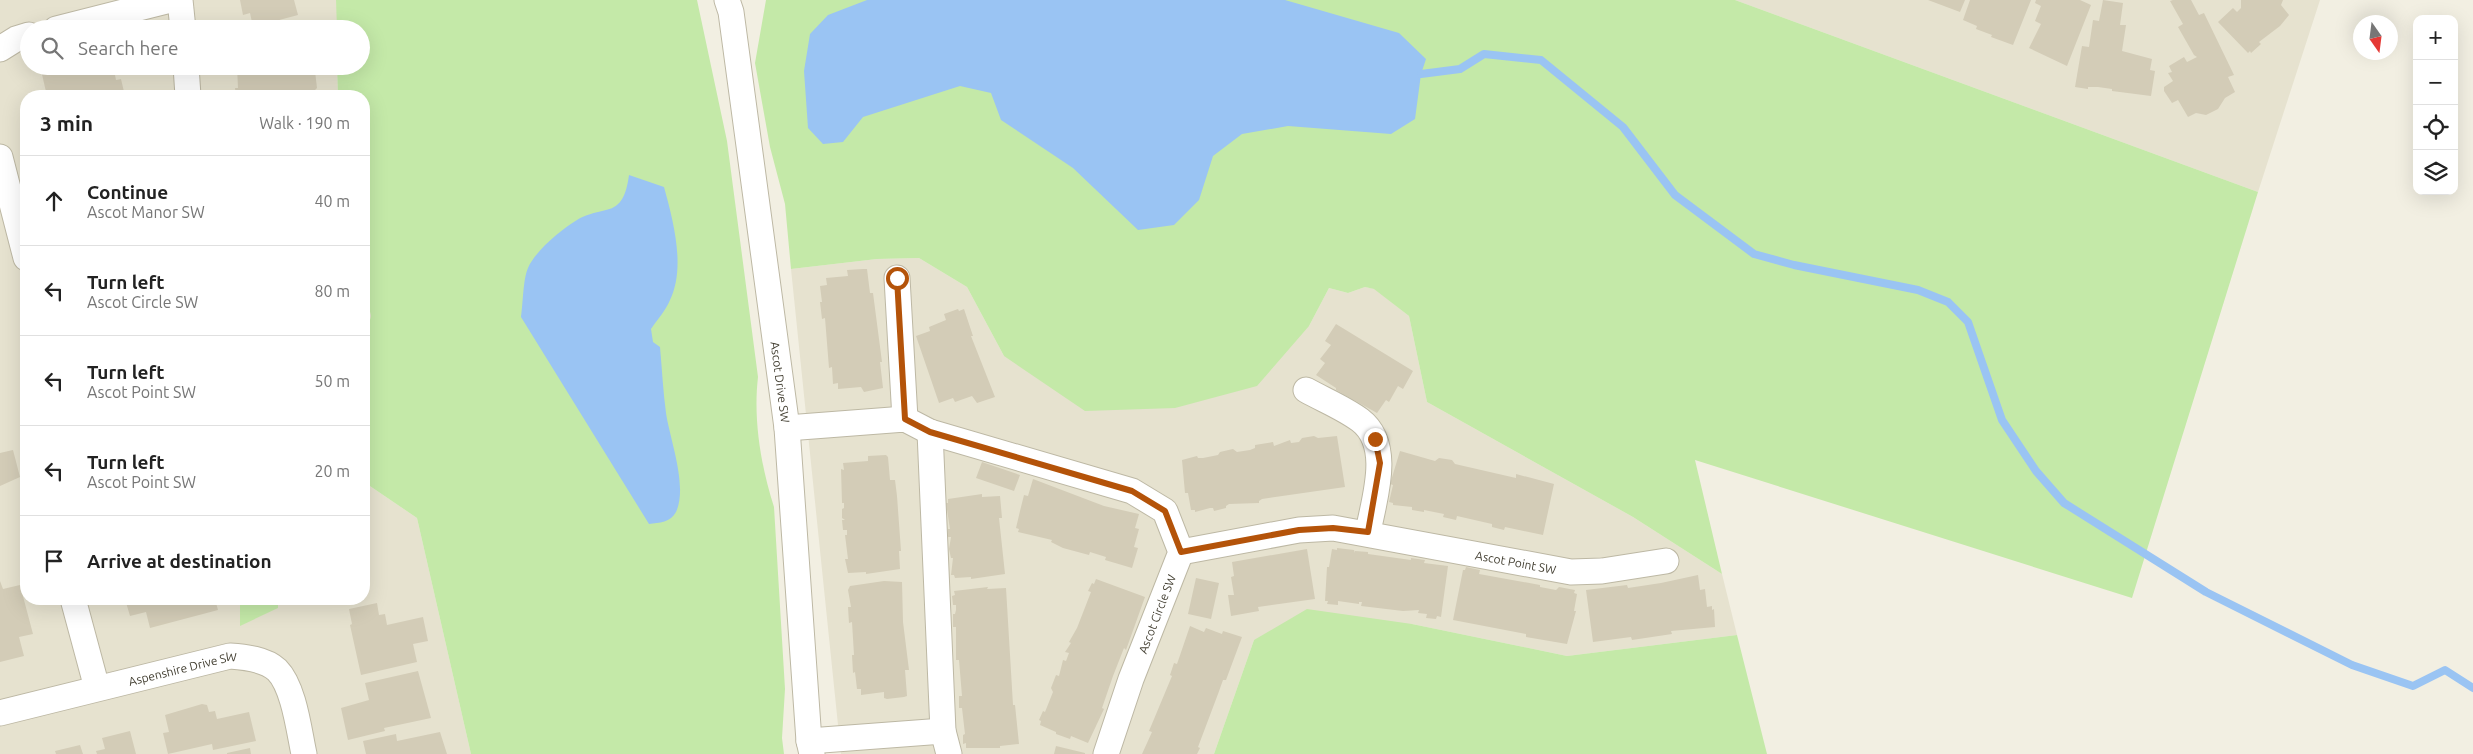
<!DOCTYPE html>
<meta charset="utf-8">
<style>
:root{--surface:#fff;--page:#f2f2f2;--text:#222;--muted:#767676;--line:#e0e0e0}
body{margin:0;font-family:Ubuntu,sans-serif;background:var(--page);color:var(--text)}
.controls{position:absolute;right:15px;top:15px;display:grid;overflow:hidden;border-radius:10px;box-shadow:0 5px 20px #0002}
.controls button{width:45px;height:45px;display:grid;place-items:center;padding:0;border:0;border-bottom:1px solid var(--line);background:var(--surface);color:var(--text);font:25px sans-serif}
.compass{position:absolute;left:2353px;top:15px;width:45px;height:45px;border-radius:50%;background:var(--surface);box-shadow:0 5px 20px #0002;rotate:166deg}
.stop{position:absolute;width:15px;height:15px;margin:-11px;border:4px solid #b45309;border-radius:50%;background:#fff}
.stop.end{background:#b45309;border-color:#fff;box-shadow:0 1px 5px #0008}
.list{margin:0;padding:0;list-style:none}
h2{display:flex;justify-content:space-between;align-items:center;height:65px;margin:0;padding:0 20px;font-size:21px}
h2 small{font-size:16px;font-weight:400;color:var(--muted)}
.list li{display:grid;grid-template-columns:32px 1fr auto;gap:15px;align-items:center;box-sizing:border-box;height:90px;padding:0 20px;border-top:1px solid var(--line)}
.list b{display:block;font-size:19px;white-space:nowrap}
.list p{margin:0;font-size:16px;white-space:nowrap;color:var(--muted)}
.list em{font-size:16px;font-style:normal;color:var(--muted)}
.icon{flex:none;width:28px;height:28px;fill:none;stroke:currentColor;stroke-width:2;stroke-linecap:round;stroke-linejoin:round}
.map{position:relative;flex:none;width:2473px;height:754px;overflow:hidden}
.search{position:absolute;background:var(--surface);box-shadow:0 5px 20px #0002;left:20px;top:20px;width:350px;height:55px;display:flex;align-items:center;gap:12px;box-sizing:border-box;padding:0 18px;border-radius:28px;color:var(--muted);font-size:19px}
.panel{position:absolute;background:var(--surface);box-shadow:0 5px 20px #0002;left:20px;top:90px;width:350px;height:515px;border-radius:20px}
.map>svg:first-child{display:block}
.residential{fill:#e6e2cf}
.green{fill:#c4e9a8}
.water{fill:#9ac4f3}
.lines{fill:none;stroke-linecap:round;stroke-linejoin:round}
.stream{stroke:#9ac4f3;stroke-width:8}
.building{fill:#d3ccb7}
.minor-casing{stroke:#bdb8a4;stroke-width:27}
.minor{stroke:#fff;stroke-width:25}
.route{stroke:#b45309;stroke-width:6}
.labels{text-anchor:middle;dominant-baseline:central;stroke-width:4;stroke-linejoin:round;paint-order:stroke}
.street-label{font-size:12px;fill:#433f32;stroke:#fff}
</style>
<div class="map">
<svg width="2473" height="754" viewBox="0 0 2473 754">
<rect width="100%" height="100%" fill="#f2efe2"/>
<!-- residential -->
<path class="residential" d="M 0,0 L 336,0 L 337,6 L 337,29 L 29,29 L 29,66 L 337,66 L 338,96 L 26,96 L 26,599 L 240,599 L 240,625 L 277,608 L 278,599 L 364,599 L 364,482 L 417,518 L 471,754 L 0,754 Z
M 1735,0 L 2320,0 L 2258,192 Z
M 919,258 L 967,287 L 1004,356 L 1309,326 L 1329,288 L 1348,293 L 1365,287 L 1375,289 L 1409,316 L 1427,402 L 1633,517 L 1722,574 L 1737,635 L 1567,656 L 1412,624 L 1254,640 L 1214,754 L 841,754 L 791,269 L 877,259 Z
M 364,287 L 371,316 L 364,342 Z"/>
<!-- green -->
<path class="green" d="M 336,0 L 697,0 L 727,141 L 758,377 C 753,420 761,466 774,507 L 785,689 L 782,738 L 784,754 L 471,754 L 417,518 L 364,482 L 364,342 L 371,316 L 364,287 L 364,96 L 338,96 L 337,66 L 361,66 L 361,29 L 337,29 Z
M 766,0 L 1735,0 L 2258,192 L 2132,598 L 1695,460 L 1722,574 L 1633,517 L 1427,402 L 1409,316 L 1374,289 L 1365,287 L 1348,293 L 1329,288 L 1309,326 L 1257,386 L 1175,408 L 1085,411 L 1004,356 L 967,287 L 919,258 L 877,259 L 791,269 L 785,204 L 770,147 L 755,63 Z
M 240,599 L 278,599 L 278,608 L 240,626 Z
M 1307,609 L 1412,624 L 1567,656 L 1737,635 L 1767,754 L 1214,754 L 1254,640 Z"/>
<!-- water -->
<path class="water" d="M 867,0 L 1285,0 L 1399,33 L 1426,59 L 1421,74 L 1415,119 L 1391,134 L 1288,126 L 1242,134 L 1213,156 L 1199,200 L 1174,225 L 1138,230 L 1073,168 L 1001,120 L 991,93 L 960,86 L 863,117 L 843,142 L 823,144 L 808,128 L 804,71 L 810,34 L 828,15 Z
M 629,175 L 664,187 C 673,220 686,267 670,300 C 666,310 657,320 651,329 L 653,342 L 660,347 C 662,369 663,391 666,413 C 670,440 688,486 676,512 C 671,522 659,523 649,524 L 521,317 C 523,304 523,279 528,268 C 535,251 562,229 577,220 C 605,204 623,220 629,175 Z"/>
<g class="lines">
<!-- stream -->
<path class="stream" d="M 1421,74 L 1460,69 L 1484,54 L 1541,60 L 1623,127 L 1675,195 L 1754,254 L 1794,265 L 1918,290 L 1948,302 L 1968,322 L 2002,420 L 2036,471 L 2064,503 L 2206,592 L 2352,665 L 2413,686 L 2445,670 L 2473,688"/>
</g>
<!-- building -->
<path class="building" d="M 240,0 L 294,0 L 298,15 L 253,27 L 250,13 L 243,15 Z
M 1928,0 L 1965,0 L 1960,12 Z
M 1970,0 L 2031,0 L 2013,45 L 1991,37 L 1992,35 L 1976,29 L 1977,26 L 1963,20 Z
M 2036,0 L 2080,0 L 2091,5 L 2067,66 L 2029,48 L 2041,24 L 2035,21 L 2041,6 L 2035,3 Z
M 2103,0 L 2123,3 L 2120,25 L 2126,25 L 2122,51 L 2152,59 L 2150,70 L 2155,71 L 2151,96 L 2112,91 L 2112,89 L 2098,87 L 2088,87 L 2088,89 L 2075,87 L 2082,46 L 2089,47 L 2093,20 L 2099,21 Z
M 2173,0 L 2191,0 L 2199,15 L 2204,13 L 2234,75 L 2228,77 L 2235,92 L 2225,98 L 2218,109 L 2206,115 L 2196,113 L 2188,117 L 2178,100 L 2172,103 L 2164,91 L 2164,87 L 2173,81 L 2168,73 L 2172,72 L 2169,66 L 2184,57 L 2187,62 L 2197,57 L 2194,55 L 2178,27 L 2183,24 L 2170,1 Z
M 2241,0 L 2283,0 L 2281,5 L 2289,15 L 2280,26 L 2259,42 L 2261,44 L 2251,53 L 2250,51 L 2248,53 L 2218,22 L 2233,8 L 2237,12 L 2241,8 Z
M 64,66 L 117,66 L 119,74 L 115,75 L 116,80 L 121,79 L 125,96 L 47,96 L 41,70 Z
M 237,66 L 320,66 L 320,70 L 315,71 L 317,88 L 314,91 L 300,91 L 300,96 L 236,96 L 235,88 L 238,88 Z
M 863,269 L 867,269 L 870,293 L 873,293 L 882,362 L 880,362 L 883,388 L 864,392 L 861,387 L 838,389 L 838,383 L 833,384 L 832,367 L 829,368 L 825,318 L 822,319 L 820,302 L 822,302 L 820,286 L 827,285 L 826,278 L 848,276 L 847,270 Z
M 958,309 L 959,311 L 964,309 L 973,336 L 971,336 L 995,397 L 977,403 L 972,396 L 955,402 L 953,398 L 939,403 L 916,336 L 930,331 L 929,327 L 946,320 L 944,314 Z
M 1336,324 L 1413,371 L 1403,389 L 1398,386 L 1389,402 L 1386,400 L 1377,413 L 1336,390 L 1336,388 L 1316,375 L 1325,363 L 1320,359 L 1331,345 L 1325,341 Z
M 1314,436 L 1318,438 L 1337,436 L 1345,487 L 1262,499 L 1259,501 L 1259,503 L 1229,504 L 1226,506 L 1226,508 L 1214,511 L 1213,508 L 1210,508 L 1195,512 L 1195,510 L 1191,510 L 1188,493 L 1185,493 L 1182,460 L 1197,456 L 1198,458 L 1203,458 L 1218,455 L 1220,452 L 1233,449 L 1237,452 L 1250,450 L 1255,448 L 1255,445 L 1273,442 L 1274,446 L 1290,440 L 1291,443 L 1299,442 L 1302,438 Z
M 13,450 L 20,477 L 0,486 L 0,453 Z
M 1400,451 L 1435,461 L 1439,458 L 1452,460 L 1455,464 L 1516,478 L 1516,474 L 1554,484 L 1543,535 L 1505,527 L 1504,530 L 1492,527 L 1492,524 L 1457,516 L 1456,520 L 1443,517 L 1444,514 L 1424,510 L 1424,512 L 1412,510 L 1412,507 L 1393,505 L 1393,503 L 1389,502 L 1393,485 L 1390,484 Z
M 886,455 L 888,457 L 890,480 L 895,480 L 897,496 L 901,551 L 899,551 L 900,569 L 866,574 L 866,572 L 848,573 L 845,559 L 848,559 L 845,535 L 847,535 L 847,530 L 843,530 L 842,520 L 845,520 L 842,518 L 842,509 L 844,508 L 844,503 L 842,503 L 841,469 L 844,470 L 843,463 L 868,461 L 868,456 Z
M 982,462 L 1020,475 L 1014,491 L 976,478 Z
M 1033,479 L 1104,506 L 1139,514 L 1135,528 L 1139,529 L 1134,547 L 1138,548 L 1132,568 L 1105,560 L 1106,557 L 1090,552 L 1089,555 L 1063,548 L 1051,542 L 1052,540 L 1018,532 L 1019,529 L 1016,528 L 1020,511 L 1024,495 L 1028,496 Z
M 982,494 L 982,497 L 1000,496 L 1002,518 L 999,518 L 1005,574 L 971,579 L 971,577 L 955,578 L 954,575 L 951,575 L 953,558 L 951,558 L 949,549 L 951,537 L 948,537 L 948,529 L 950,529 L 946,503 L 948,503 L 948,499 Z
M 1337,548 L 1354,550 L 1355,553 L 1355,551 L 1368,552 L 1368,554 L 1411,560 L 1411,558 L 1425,560 L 1424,563 L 1448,566 L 1441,617 L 1437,616 L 1436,619 L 1426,618 L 1427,614 L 1418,613 L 1419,610 L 1403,611 L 1361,606 L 1362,602 L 1359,602 L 1359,604 L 1338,601 L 1338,605 L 1327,604 L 1328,601 L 1325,601 L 1327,567 L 1329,567 L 1332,549 L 1337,550 Z
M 1307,549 L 1315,599 L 1258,607 L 1259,611 L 1231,616 L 1228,595 L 1234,595 L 1231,577 L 1234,576 L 1232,562 Z
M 1466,567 L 1480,570 L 1479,574 L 1540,585 L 1540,587 L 1556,590 L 1559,587 L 1575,590 L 1574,593 L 1577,594 L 1574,611 L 1576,611 L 1567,644 L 1526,637 L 1526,634 L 1453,620 L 1463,570 L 1465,570 Z
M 1698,575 L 1700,590 L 1705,589 L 1707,607 L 1712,606 L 1712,610 L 1714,609 L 1715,627 L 1671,631 L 1672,634 L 1632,640 L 1631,637 L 1593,642 L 1586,590 L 1627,585 L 1628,588 L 1661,583 Z
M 1196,578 L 1219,583 L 1211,619 L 1188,614 Z
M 1096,579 L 1145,597 L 1126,650 L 1124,648 L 1113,676 L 1102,708 L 1104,709 L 1088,743 L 1071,736 L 1070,739 L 1056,734 L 1056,732 L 1040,725 L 1041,721 L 1039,720 L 1043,711 L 1045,712 L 1053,692 L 1051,688 L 1056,675 L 1059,676 L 1063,660 L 1066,661 L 1069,653 L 1065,652 L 1071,643 L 1069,642 L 1077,628 L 1091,592 L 1088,591 L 1092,583 L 1094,584 Z
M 0,581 L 3,589 L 20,585 L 33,634 L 19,637 L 24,656 L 0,662 Z
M 884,581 L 902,582 L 903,622 L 909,670 L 905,670 L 907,696 L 904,697 L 887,699 L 884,698 L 884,692 L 861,695 L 861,689 L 857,689 L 855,672 L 853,673 L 852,655 L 854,655 L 852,622 L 849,623 L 848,607 L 851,607 L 848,590 L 850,586 Z
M 988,587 L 987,589 L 1006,588 L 1013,705 L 1015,705 L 1019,744 L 1000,746 L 1000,748 L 966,748 L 966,743 L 963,744 L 963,735 L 965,734 L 962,708 L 959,708 L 959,696 L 962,696 L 959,660 L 956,660 L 956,627 L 953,627 L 953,614 L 955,614 L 956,610 L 956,605 L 953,605 L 952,596 L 955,595 L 954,591 Z
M 125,599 L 215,599 L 218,610 L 150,628 L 146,612 L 130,616 Z
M 377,603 L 379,615 L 385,614 L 387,625 L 423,617 L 428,641 L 413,644 L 417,662 L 361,675 L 350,625 L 352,624 L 349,609 Z
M 1190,626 L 1204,632 L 1206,628 L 1222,634 L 1223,631 L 1242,637 L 1226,680 L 1223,680 L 1218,694 L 1198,747 L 1200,748 L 1197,754 L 1142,754 L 1152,732 L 1149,731 L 1172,676 L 1170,675 L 1174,663 L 1177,664 Z
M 418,671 L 431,718 L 384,728 L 385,731 L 348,740 L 341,708 L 369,700 L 365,683 Z
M 202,704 L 207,705 L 209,712 L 215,711 L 217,719 L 249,712 L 256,741 L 213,750 L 212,744 L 168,754 L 163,733 L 169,732 L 165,715 Z
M 130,731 L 136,754 L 97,754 L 96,751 L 105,749 L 102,738 Z
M 440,732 L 447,754 L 366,754 L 363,741 L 396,734 L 397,741 Z
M 80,745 L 83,754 L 56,754 L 55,751 Z
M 1056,746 L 1085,753 L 1085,754 L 1054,754 Z
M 250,748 L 251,754 L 227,754 L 227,753 Z"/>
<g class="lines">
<!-- minor casing -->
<g class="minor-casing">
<g id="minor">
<path d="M 180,0 L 183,29"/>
<path id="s1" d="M 727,0 L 731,12 L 787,428 L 809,741 L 812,754"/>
<path d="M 56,29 L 171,0"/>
<path d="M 0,49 L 16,39 L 29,35"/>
<path d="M 186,66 L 188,96"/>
<path d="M 0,157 L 26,258"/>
<path d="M 897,278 L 905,419"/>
<path d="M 1306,390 C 1324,400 1344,408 1360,420 C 1393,445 1374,499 1368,532"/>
<path d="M 787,428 L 905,419 L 930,432 L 1132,491 L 1165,511 L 1181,552 L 1131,679 L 1106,754"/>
<path d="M 930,432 L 943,731 L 949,754"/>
<path id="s2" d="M 1181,552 L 1299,530 L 1333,528 L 1571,572 L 1602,571 L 1666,561"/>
<path d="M 73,599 L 97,688"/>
<path id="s3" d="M 0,713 L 230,656 C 245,657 265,659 277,670 C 294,687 299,731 304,754"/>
<path d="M 809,741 L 943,731"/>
</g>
</g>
<!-- minor -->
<use href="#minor" class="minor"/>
</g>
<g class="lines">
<!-- route -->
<path class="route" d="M 897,278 L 905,419 L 930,432 L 1132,491 L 1165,511 L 1181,552 L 1299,530 L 1333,528 L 1368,532 L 1380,463 L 1375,439"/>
</g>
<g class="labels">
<!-- street labels -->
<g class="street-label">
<text stroke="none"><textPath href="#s1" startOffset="386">Ascot Drive SW</textPath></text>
<text stroke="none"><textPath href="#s2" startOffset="340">Ascot Point SW</textPath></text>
<text transform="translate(1157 614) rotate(-69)">Ascot Circle SW</text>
<text stroke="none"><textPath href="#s3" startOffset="188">Aspenshire Drive SW</textPath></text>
</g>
</g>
</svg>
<div class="controls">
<button>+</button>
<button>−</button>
<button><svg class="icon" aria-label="locate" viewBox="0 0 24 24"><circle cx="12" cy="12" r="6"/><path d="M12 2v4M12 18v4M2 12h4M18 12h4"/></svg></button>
<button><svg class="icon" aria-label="layers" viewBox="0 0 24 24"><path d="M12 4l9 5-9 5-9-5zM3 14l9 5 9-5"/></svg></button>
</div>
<svg class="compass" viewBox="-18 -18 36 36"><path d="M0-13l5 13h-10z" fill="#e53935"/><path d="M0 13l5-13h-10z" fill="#767676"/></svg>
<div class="stop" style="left:897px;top:278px"></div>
<div class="stop end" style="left:1375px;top:439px"></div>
<div class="search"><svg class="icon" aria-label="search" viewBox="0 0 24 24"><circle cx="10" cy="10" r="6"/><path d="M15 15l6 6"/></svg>Search here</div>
<section class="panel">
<h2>3 min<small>Walk · 190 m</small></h2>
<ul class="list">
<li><svg class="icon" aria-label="ahead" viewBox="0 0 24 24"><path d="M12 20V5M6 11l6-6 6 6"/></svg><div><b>Continue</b><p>Ascot Manor SW</p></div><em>40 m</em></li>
<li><svg class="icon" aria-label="left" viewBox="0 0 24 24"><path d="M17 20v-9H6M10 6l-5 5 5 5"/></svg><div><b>Turn left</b><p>Ascot Circle SW</p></div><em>80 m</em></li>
<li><svg class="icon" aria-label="left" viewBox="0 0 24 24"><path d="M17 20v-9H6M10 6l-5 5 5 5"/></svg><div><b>Turn left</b><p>Ascot Point SW</p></div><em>50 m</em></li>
<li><svg class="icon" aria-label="left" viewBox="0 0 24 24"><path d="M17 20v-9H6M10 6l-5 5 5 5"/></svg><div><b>Turn left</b><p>Ascot Point SW</p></div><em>20 m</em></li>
<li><svg class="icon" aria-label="arrive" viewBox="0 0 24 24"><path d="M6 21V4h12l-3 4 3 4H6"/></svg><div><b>Arrive at destination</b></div></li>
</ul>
</section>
</div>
